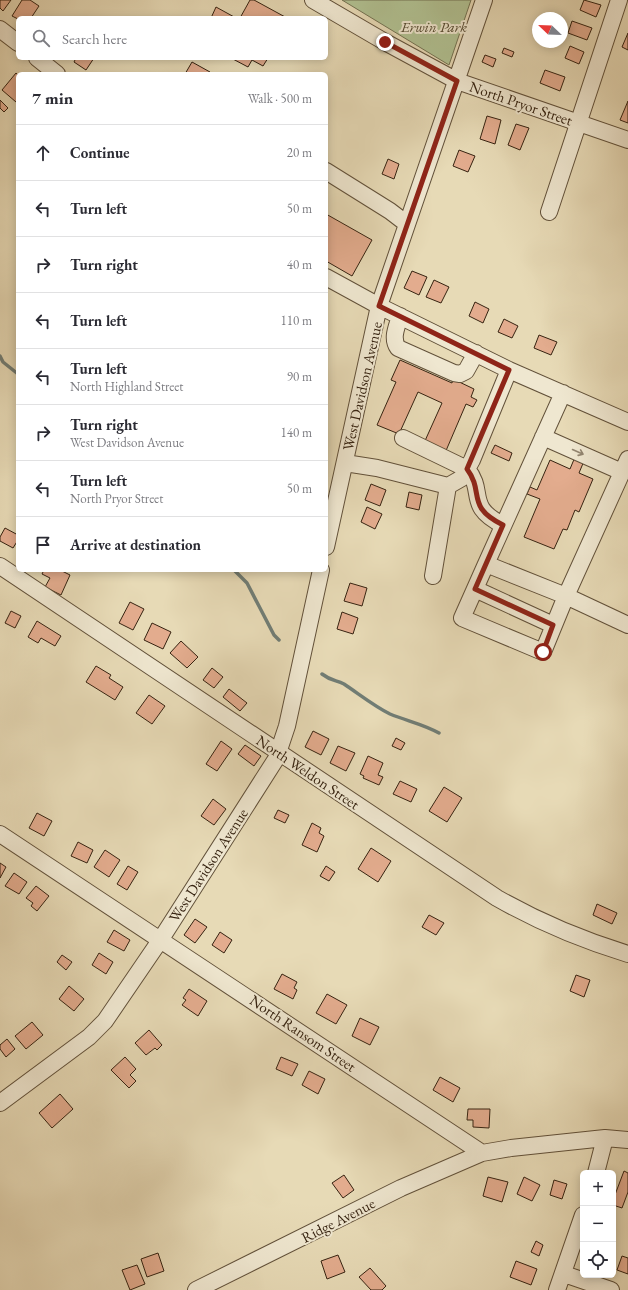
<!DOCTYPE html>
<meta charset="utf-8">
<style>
:root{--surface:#fff;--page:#f2f2f3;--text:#2b2b33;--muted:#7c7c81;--line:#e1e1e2}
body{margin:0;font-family:"EB Garamond",serif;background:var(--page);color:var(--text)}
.controls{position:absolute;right:12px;bottom:12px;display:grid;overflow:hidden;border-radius:6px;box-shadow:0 2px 10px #0003}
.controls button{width:36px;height:36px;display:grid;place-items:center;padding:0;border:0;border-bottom:1px solid var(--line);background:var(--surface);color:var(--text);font:20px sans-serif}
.compass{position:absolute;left:532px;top:12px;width:36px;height:36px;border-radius:50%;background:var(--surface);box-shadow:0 2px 10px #0003;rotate:293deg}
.stop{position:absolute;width:12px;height:12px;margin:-9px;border:3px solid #8f2418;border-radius:50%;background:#fff}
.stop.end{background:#8f2418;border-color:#fff;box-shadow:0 1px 4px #0008}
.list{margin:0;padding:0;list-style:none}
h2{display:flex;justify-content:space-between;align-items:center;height:52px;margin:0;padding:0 16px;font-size:17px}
h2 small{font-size:13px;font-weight:400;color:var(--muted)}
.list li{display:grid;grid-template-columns:26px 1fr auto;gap:12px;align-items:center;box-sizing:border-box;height:56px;padding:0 16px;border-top:1px solid var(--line)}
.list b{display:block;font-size:15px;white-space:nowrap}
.list p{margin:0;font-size:13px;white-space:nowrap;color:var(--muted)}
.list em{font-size:13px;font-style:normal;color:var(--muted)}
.icon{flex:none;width:22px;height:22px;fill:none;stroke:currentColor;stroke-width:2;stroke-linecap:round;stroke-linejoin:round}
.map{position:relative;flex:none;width:628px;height:1290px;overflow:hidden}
.search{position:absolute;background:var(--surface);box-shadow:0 2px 10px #0003;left:16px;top:16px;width:312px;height:44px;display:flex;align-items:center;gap:10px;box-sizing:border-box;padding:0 14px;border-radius:6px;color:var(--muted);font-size:15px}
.panel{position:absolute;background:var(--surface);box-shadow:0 2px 10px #0003;left:16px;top:72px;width:312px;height:500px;border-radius:6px}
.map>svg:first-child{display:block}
.green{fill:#b1c192;stroke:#747252}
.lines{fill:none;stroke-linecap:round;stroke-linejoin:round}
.stream{stroke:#717d75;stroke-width:3.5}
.building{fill:#e3ac8e;stroke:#362311}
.minor-casing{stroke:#62513a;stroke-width:18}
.minor{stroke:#efe7d0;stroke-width:16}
.oneway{stroke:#928570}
.route{stroke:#8f2418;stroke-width:5}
.labels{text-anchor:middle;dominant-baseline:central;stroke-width:4;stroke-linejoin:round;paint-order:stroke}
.park-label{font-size:15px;font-style:italic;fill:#554a31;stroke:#efe7d0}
.street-label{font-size:15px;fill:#362311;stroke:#efe7d0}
</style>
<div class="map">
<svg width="628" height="1290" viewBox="0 0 628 1290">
<rect width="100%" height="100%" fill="#e7dab6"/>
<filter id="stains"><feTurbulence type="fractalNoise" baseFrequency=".005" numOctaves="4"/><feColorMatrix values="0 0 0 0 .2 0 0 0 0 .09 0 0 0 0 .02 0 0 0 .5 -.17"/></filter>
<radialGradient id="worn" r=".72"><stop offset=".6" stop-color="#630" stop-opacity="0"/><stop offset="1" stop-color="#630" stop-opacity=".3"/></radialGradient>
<!-- green -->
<path class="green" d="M 342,0 L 471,0 L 449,65 Z"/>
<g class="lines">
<!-- stream -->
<path class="stream" d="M 0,356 L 3,362 L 18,374
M 234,570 L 247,583 L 274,635 L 279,640
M 322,674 C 331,681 336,680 344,684 C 359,694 374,706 390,714 C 407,721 423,724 439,733"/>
</g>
<!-- building -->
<path class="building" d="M 0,0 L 11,0 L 3,11 L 0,8 Z
M 22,0 L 30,0 L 39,6 L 31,18 L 18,18 L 18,19 L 12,16 Z
M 250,0 L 254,0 L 287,18 L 240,18 Z
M 584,0 L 601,5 L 596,17 L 580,10 Z
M 216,7 L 236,18 L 211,18 Z
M 572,21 L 592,28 L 587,40 L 568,33 Z
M 628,33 L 628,50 L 622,47 Z
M 570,46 L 584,52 L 579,64 L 565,58 Z
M 504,48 L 514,52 L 512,57 L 502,53 Z
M 485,55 L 496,59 L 493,67 L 482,62 Z
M 76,58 L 94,58 L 86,70 L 74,62 Z
M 231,58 L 268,58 L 263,66 L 252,60 L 248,67 Z
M 192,62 L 210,72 L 209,74 L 185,74 Z
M 545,70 L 565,77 L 560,91 L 540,83 Z
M 16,73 L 18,75 L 18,100 L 16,102 L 2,90 Z
M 0,100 L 8,108 L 4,112 L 0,108 Z
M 628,101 L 628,123 L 620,120 Z
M 487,116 L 501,120 L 495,144 L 480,139 Z
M 516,124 L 529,128 L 520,150 L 508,145 Z
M 459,150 L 475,156 L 468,172 L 453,166 Z
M 388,159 L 399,164 L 394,179 L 382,174 Z
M 326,214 L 372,240 L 352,276 L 326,261 Z
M 412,271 L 427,277 L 419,295 L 404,288 Z
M 434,280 L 449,287 L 441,303 L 426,297 Z
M 475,302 L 489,309 L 483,323 L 469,316 Z
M 504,319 L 518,326 L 512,338 L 498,332 Z
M 539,335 L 557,342 L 551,355 L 534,348 Z
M 400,360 L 452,383 L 453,379 L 474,389 L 471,397 L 477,400 L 473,407 L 466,404 L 445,453 L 424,443 L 442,403 L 418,392 L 399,434 L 377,425 L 396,382 L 391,380 Z
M 495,445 L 512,453 L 509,461 L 491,453 Z
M 575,457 L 584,461 L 579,473 L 593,479 L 579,512 L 575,510 L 567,530 L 563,529 L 554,549 L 524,537 L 540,499 L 527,494 L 530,487 L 537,490 L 550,460 L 570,469 Z
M 371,484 L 386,490 L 380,506 L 365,500 Z
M 409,492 L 422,495 L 419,510 L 406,507 Z
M 367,507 L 382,514 L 375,529 L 361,522 Z
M 5,528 L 18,535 L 18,540 L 13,548 L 0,541 L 0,537 Z
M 44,570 L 60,570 L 70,575 L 61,595 L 45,587 L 50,578 L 42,574 Z
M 350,583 L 367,588 L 362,606 L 344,601 Z
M 130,602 L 144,609 L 133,630 L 119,623 Z
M 11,611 L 21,616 L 15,628 L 5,623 Z
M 342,612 L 358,618 L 353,634 L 337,629 Z
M 37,621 L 61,636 L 55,646 L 41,638 L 38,643 L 28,637 Z
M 152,623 L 171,632 L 163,649 L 144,640 Z
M 181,641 L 198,657 L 187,668 L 170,653 Z
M 96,666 L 111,675 L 109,678 L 123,687 L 115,700 L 86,682 Z
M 212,668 L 223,677 L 214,688 L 203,680 Z
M 229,689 L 247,703 L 240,711 L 223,697 Z
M 149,695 L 165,706 L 152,724 L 136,713 Z
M 313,731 L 329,739 L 321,755 L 305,747 Z
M 396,738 L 405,743 L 401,750 L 392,746 Z
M 221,741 L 232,749 L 217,771 L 206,764 Z
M 245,745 L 261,756 L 254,766 L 238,754 Z
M 338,746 L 355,753 L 346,771 L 330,763 Z
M 368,756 L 383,763 L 378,775 L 383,777 L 379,785 L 363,778 L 364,776 L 360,774 Z
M 400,781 L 417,789 L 411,802 L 393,794 Z
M 444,787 L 462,798 L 447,822 L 429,811 Z
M 213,799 L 226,809 L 214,825 L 201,816 Z
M 278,810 L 289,815 L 285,823 L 274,818 Z
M 37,813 L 52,821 L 44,836 L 29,828 Z
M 312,823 L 321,828 L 319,833 L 324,836 L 317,852 L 302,845 Z
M 78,842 L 93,850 L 87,863 L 71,856 Z
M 371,848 L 391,861 L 378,882 L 358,869 Z
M 105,850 L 120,860 L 109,877 L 94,867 Z
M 0,863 L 6,867 L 0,878 Z
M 128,866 L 138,872 L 127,890 L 117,884 Z
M 326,866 L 335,872 L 329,881 L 320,876 Z
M 14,873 L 27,882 L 19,894 L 5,886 Z
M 36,886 L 49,896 L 37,911 L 31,906 L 33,903 L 26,898 Z
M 597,904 L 617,913 L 612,924 L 593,915 Z
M 429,915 L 444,923 L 436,935 L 422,927 Z
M 195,919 L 207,927 L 195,943 L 184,935 Z
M 114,930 L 130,940 L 124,951 L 107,942 Z
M 220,932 L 232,940 L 224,953 L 212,945 Z
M 99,953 L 113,962 L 106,974 L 92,965 Z
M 62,955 L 72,962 L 66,970 L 57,962 Z
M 282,974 L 297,982 L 294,988 L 297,990 L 293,999 L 274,989 Z
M 576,975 L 590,980 L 584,997 L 570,991 Z
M 69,986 L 84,999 L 74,1011 L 59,999 Z
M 189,989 L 207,1001 L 198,1016 L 182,1005 L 186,1000 L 183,998 Z
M 327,994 L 347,1005 L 336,1024 L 316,1013 Z
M 360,1018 L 379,1027 L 370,1045 L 352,1036 Z
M 32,1022 L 43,1035 L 26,1049 L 15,1036 Z
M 149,1030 L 162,1045 L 157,1050 L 155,1048 L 146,1055 L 135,1043 Z
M 7,1039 L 15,1049 L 6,1057 L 0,1049 L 0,1045 Z
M 125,1057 L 136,1069 L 130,1075 L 136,1081 L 129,1088 L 111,1070 Z
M 281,1057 L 298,1064 L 292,1076 L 276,1069 Z
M 309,1071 L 325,1079 L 318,1094 L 302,1085 Z
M 440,1077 L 460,1088 L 453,1102 L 433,1090 Z
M 60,1094 L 73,1109 L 52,1128 L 39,1113 Z
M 468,1109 L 490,1109 L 489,1128 L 473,1127 L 473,1120 L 467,1120 Z
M 624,1171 L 628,1173 L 628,1192 L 622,1208 L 613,1205 L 613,1200 Z
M 344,1175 L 354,1190 L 343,1198 L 332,1183 Z
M 488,1177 L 508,1182 L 502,1202 L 483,1196 Z
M 524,1177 L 540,1185 L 532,1201 L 517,1194 Z
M 554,1180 L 567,1184 L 562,1199 L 550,1195 Z
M 536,1241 L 543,1245 L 539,1256 L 531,1252 Z
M 158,1253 L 164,1271 L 147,1277 L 141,1259 Z
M 338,1255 L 345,1272 L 327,1279 L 321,1261 Z
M 622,1256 L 628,1258 L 628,1274 L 617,1270 Z
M 516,1261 L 537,1269 L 531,1285 L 510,1277 Z
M 137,1265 L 145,1284 L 130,1290 L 122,1270 Z
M 370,1268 L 386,1286 L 382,1290 L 371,1290 L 359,1277 Z"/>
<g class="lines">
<!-- minor casing -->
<g class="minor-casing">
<path id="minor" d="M 313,0 L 385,42 L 457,81 L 628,140
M 0,29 L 18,43
M 37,58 L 57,74
M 326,171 L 390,211 L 407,224
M 549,212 L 619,0
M 326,277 L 379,306 L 509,370 L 628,422
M 400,316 C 397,327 391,338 398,348 L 454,373 L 460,374 L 466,371 L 476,353
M 563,393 L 486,564 L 566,596 L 628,459
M 543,437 L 622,472
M 403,438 L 467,469 C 486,492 465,506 503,525
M 345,463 L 377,468 L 448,486 L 462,478 L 472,460 L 509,370
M 326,547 L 379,306 L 484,0
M 486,564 L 462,618 L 543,652 L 566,596 L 628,625
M 0,566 L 497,898 C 539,922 582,940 628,954
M 433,576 L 448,486
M 475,589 L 553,625
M 0,834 L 482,1153 L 511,1148 L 605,1138 L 628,1140
M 0,1103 L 89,1037 L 105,1021 L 161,939 L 276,759 L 287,726 L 321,570
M 596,1173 L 605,1138
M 564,1274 L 611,1290
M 196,1290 L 401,1188 L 482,1153
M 557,1290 L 583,1215"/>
</g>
<!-- minor -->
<use href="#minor" class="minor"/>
</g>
<!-- one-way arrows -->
<defs><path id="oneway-shaft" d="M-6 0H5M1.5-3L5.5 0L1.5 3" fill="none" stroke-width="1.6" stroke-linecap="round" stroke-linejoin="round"/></defs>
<use class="oneway" href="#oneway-shaft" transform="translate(578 452) rotate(24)"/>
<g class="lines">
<!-- route -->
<path class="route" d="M 385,42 L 457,81 L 379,306 L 509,370 L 467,469 C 485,493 465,506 503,525 L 475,589 L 553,625 L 543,652"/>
</g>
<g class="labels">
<!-- park labels -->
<g class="park-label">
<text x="434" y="26">Erwin Park</text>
</g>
<!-- street labels -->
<g class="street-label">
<text transform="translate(521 103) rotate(19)">North Pryor Street</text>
<text transform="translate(362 386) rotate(-77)">West Davidson Avenue</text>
<text transform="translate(308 772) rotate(34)">North Weldon Street</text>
<text transform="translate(208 865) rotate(-57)">West Davidson Avenue</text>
<text transform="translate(303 1033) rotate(34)">North Ransom Street</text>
<text transform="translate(338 1220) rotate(-27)">Ridge Avenue</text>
</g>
</g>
<rect width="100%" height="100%" filter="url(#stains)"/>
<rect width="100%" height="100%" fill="url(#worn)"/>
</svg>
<div class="controls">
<button>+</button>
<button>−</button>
<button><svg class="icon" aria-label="locate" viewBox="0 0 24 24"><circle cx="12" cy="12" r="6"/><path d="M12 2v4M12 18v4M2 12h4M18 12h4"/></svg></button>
</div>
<svg class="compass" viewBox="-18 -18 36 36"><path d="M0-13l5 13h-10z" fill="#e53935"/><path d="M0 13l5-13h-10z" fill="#7c7c81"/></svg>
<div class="stop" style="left:543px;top:652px"></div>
<div class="stop end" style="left:385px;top:42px"></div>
<div class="search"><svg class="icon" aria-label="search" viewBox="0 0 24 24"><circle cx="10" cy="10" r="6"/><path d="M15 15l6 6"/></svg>Search here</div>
<section class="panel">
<h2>7 min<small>Walk · 500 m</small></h2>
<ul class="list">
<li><svg class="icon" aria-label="ahead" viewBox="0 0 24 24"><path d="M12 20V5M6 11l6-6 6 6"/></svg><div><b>Continue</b></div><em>20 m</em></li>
<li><svg class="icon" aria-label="left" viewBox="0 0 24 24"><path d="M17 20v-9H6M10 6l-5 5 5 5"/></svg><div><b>Turn left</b></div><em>50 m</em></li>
<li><svg class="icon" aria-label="right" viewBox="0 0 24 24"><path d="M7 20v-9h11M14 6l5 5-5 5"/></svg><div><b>Turn right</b></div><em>40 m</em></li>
<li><svg class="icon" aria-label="left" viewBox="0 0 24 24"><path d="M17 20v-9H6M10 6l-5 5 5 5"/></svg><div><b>Turn left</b></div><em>110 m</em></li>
<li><svg class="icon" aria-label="left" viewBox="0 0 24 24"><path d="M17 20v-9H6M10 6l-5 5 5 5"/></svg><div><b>Turn left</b><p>North Highland Street</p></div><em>90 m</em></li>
<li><svg class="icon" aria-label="right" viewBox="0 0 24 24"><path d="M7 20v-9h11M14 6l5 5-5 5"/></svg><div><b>Turn right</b><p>West Davidson Avenue</p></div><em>140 m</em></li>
<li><svg class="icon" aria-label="left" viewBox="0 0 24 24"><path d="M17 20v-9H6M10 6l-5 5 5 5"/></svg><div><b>Turn left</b><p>North Pryor Street</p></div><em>50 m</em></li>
<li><svg class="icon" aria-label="arrive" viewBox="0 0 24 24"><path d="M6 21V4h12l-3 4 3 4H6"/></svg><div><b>Arrive at destination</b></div></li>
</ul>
</section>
</div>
